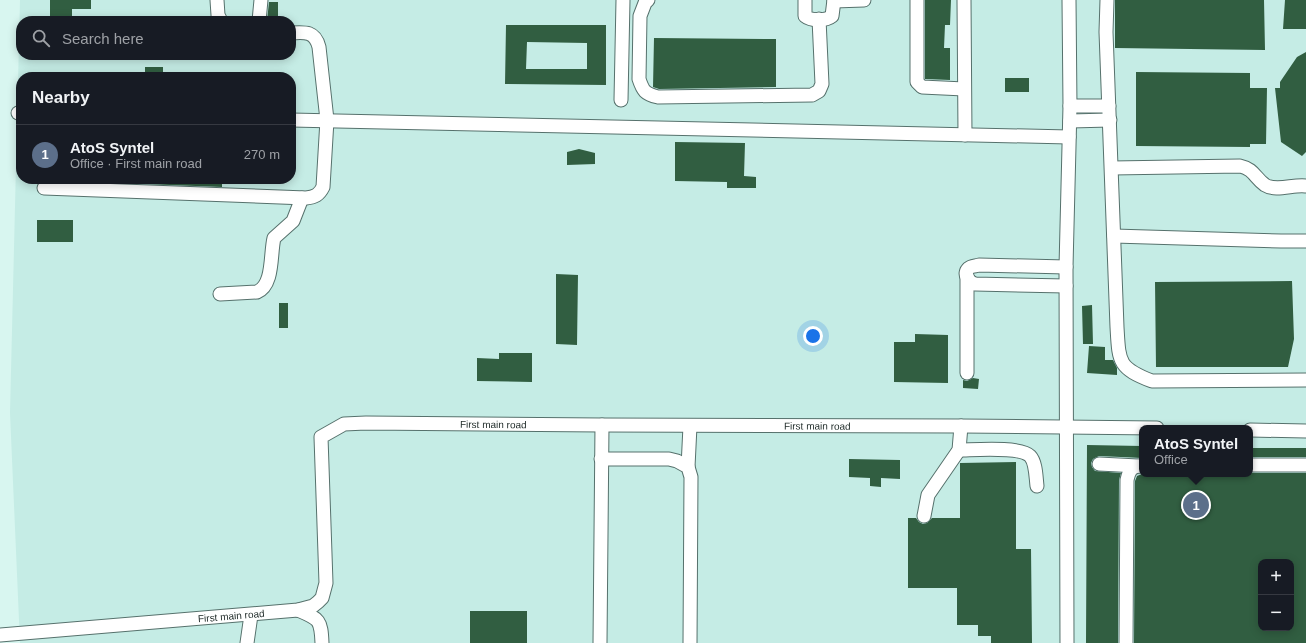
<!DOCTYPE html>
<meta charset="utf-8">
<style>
:root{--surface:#171b24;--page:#20242c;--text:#f1f3f6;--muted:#9ea1a6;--line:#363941;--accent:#c94211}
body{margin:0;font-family:Arial,sans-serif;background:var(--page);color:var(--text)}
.controls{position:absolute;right:12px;bottom:12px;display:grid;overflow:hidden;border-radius:8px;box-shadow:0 2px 10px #0003}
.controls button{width:36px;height:36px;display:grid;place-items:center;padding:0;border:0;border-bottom:1px solid var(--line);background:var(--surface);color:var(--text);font:20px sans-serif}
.you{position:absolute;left:813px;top:336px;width:14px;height:14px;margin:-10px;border:3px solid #fff;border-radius:50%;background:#1a73e8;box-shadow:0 0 0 6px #1a73e833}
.badge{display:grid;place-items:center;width:26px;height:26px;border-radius:50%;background:var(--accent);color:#fff;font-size:13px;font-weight:700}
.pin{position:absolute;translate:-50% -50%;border:2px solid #fff;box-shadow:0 1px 4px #0006}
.popup{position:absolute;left:1139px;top:425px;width:114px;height:52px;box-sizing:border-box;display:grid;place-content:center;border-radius:8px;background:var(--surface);filter:drop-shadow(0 1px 3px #0005);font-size:13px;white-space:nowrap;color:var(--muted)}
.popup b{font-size:15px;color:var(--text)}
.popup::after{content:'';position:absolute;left:50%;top:100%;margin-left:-8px;border:8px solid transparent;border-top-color:var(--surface)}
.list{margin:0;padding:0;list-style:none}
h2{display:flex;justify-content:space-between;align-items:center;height:52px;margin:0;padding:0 16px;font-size:17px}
h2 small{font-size:13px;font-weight:400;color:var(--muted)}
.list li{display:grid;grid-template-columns:26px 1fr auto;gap:12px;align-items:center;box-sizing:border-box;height:60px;padding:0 16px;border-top:1px solid var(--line)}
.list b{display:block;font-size:15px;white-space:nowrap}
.list p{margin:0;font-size:13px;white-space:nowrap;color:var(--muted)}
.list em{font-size:13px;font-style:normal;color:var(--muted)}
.icon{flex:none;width:22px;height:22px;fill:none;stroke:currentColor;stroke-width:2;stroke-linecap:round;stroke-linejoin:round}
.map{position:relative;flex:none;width:1306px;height:643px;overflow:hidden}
.search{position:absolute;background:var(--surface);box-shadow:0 2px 10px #0003;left:16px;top:16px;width:280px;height:44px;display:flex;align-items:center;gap:10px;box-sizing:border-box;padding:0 14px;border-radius:16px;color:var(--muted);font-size:15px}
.panel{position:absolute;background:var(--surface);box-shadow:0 2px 10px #0003;left:16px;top:72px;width:280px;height:112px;border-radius:16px}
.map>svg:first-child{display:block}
.built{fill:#c5ece5;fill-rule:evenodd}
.building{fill:#315e41;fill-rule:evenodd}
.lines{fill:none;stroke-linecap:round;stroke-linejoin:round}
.minor-casing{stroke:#56716c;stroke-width:15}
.minor{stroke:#fff;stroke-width:13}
.labels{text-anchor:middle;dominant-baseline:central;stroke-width:4;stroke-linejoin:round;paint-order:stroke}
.street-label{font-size:10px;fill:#242f2d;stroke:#f3fffc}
</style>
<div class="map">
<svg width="1306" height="643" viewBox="0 0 1306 643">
<rect width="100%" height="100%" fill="#d8f6f0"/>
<!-- built -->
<path class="built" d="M 20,0 L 1306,0 L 1306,643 L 20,643 L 10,413 ZM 21,21 L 291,21 L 291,55 L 21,55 ZM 21,77 L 291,77 L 291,179 L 21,179 ZM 1142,428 L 1250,428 L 1250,474 L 1142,474 ZM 1261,562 L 1291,562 L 1291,628 L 1261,628 Z"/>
<!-- building -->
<path class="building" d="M 50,0 L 91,0 L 91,9 L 72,9 L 72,17 L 50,17 Z
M 925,0 L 951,0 L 950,25 L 945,25 L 944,48 L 950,48 L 950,80 L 925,79 Z
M 1115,0 L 1264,0 L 1265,50 L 1115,48 Z
M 1285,0 L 1306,0 L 1306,29 L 1283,29 Z
M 269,2 L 278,2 L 278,21 L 267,21 Z
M 506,25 L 606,25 L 606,85 L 505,84 ZM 527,42 L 587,43 L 587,69 L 526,69 Z
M 654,38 L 776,39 L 776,87 L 659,89 L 653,87 Z
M 1306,52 L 1306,152 L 1302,156 L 1281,142 L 1275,88 L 1280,88 L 1280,82 L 1297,57 Z
M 145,67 L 163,67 L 163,77 L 145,77 Z
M 1136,72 L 1250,73 L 1250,88 L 1267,88 L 1266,144 L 1250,144 L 1250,147 L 1136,146 Z
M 1005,78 L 1029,78 L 1029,92 L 1005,92 Z
M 675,142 L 745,143 L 744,176 L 756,177 L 756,188 L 727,188 L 727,182 L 675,181 Z
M 579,149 L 595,153 L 595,164 L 567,165 L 567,152 Z
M 91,179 L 222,179 L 222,187 L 91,182 Z
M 37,220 L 73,220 L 73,242 L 37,242 Z
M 556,274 L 578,275 L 577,345 L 556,344 Z
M 1292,281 L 1294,339 L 1288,367 L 1156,367 L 1155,282 Z
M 279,303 L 288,303 L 288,328 L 279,328 Z
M 1092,305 L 1093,344 L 1083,344 L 1082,306 Z
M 915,334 L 948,335 L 948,383 L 894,382 L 894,342 L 915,342 Z
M 1089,346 L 1105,347 L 1105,360 L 1113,360 L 1117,368 L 1117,375 L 1087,373 Z
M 499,353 L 532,353 L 532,382 L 477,381 L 477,358 L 499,359 Z
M 973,378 L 979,379 L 978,389 L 963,388 L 963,380 L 967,381 Z
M 1087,445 L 1142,446 L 1142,458 L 1099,456 L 1093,459 L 1091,463 L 1092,467 L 1095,471 L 1121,473 L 1119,480 L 1118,643 L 1086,643 Z
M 1250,448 L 1306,448 L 1306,457 L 1250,457 Z
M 849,459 L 900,460 L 900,479 L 881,478 L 881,487 L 870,486 L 870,478 L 849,477 Z
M 1016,462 L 1016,549 L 1031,549 L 1032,643 L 991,643 L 991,636 L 978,636 L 978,625 L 957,625 L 957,588 L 908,588 L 908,518 L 916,518 L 919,522 L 923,524 L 927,523 L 932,518 L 960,518 L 960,463 Z
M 1250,473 L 1306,473 L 1306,643 L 1134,643 L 1135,481 L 1137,476 L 1142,474 ZM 1261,562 L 1291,562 L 1291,628 L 1261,628 Z
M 470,611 L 527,611 L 527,643 L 470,643 Z"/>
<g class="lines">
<!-- minor casing -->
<g class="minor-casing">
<g id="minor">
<path d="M 217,0 L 218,15 L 221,21"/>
<path d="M 648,0 L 645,3 L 640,16 L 639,79 C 643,91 645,94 658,97 L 812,95 L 819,91 L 822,84 L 819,19"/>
<path d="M 805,0 L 805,16 C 811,21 826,21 832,16 L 834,0"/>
<path d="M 917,0 L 917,82 L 922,87 L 964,89"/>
<path d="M 964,0 L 965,135"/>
<path d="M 1107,0 L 1106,32 L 1117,327 C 1119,362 1118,368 1152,381 L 1306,380"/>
<path d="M 834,1 L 864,0"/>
<path d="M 259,21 L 261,0"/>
<path d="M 621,100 L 623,0"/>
<path d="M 1070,106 L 1109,106"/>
<path d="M 18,113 L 21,113"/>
<path d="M 291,120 L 1069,137"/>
<path d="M 1070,121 L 1110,120"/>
<path d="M 1112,168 L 1240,166 C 1254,169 1255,178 1265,185 C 1276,192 1294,184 1306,186"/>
<path d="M 44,188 L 306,198 C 315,197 319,195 323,187 L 327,120 L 319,47 C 315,31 305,32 291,33"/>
<path d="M 1114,236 L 1281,241 L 1306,241"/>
<path d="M 1066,267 L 979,265 C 976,266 971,266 969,268 C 962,274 969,282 975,284 L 1066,286"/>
<path d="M 967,276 L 967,373"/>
<path d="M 220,294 L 257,292 C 274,285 270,254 274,238 L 293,221 L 302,198"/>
<path d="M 1250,430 L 1306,431"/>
<path d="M 959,450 C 973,450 1020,446 1030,456 C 1036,462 1036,478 1037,486"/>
<path d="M 601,459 L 669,459 L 677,461 L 688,467 L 691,477 L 690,643"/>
<path d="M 1099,464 L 1138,466"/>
<path d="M 1250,465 L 1306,465"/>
<path d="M 688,467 L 690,426"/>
<path d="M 924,516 L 928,495 L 959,450 L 961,426"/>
<path d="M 298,610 C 319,619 321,619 322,643"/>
<path id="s1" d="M 0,635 L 298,610 L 313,606 L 318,602 L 322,598 L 326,583 L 321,437 L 344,424 L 366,423 L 602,425 L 961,426 L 1157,428"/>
<path d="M 247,643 L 251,615"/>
<path d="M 600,643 L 602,425"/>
<path d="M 1067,643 L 1066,267 L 1070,106 L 1069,0"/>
<path d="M 1126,643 L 1127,480 C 1129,471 1131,466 1142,466"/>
</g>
</g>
<!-- minor -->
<use href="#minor" class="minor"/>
</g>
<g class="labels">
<!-- street labels -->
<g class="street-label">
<text stroke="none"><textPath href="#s1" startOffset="664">First main road</textPath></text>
<text stroke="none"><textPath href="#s1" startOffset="988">First main road</textPath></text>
<text stroke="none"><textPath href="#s1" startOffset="232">First main road</textPath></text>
</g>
</g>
</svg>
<div class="controls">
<button>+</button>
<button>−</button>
</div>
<div class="you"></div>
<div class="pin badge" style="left:1196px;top:505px;background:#5c6f8a">1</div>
<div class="popup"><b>AtoS Syntel</b>Office</div>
<div class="search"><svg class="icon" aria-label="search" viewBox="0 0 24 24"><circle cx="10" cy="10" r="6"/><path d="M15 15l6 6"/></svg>Search here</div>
<section class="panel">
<h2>Nearby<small></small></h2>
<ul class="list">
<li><span class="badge" style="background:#5c6f8a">1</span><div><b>AtoS Syntel</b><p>Office · First main road</p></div><em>270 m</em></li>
</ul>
</section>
</div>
